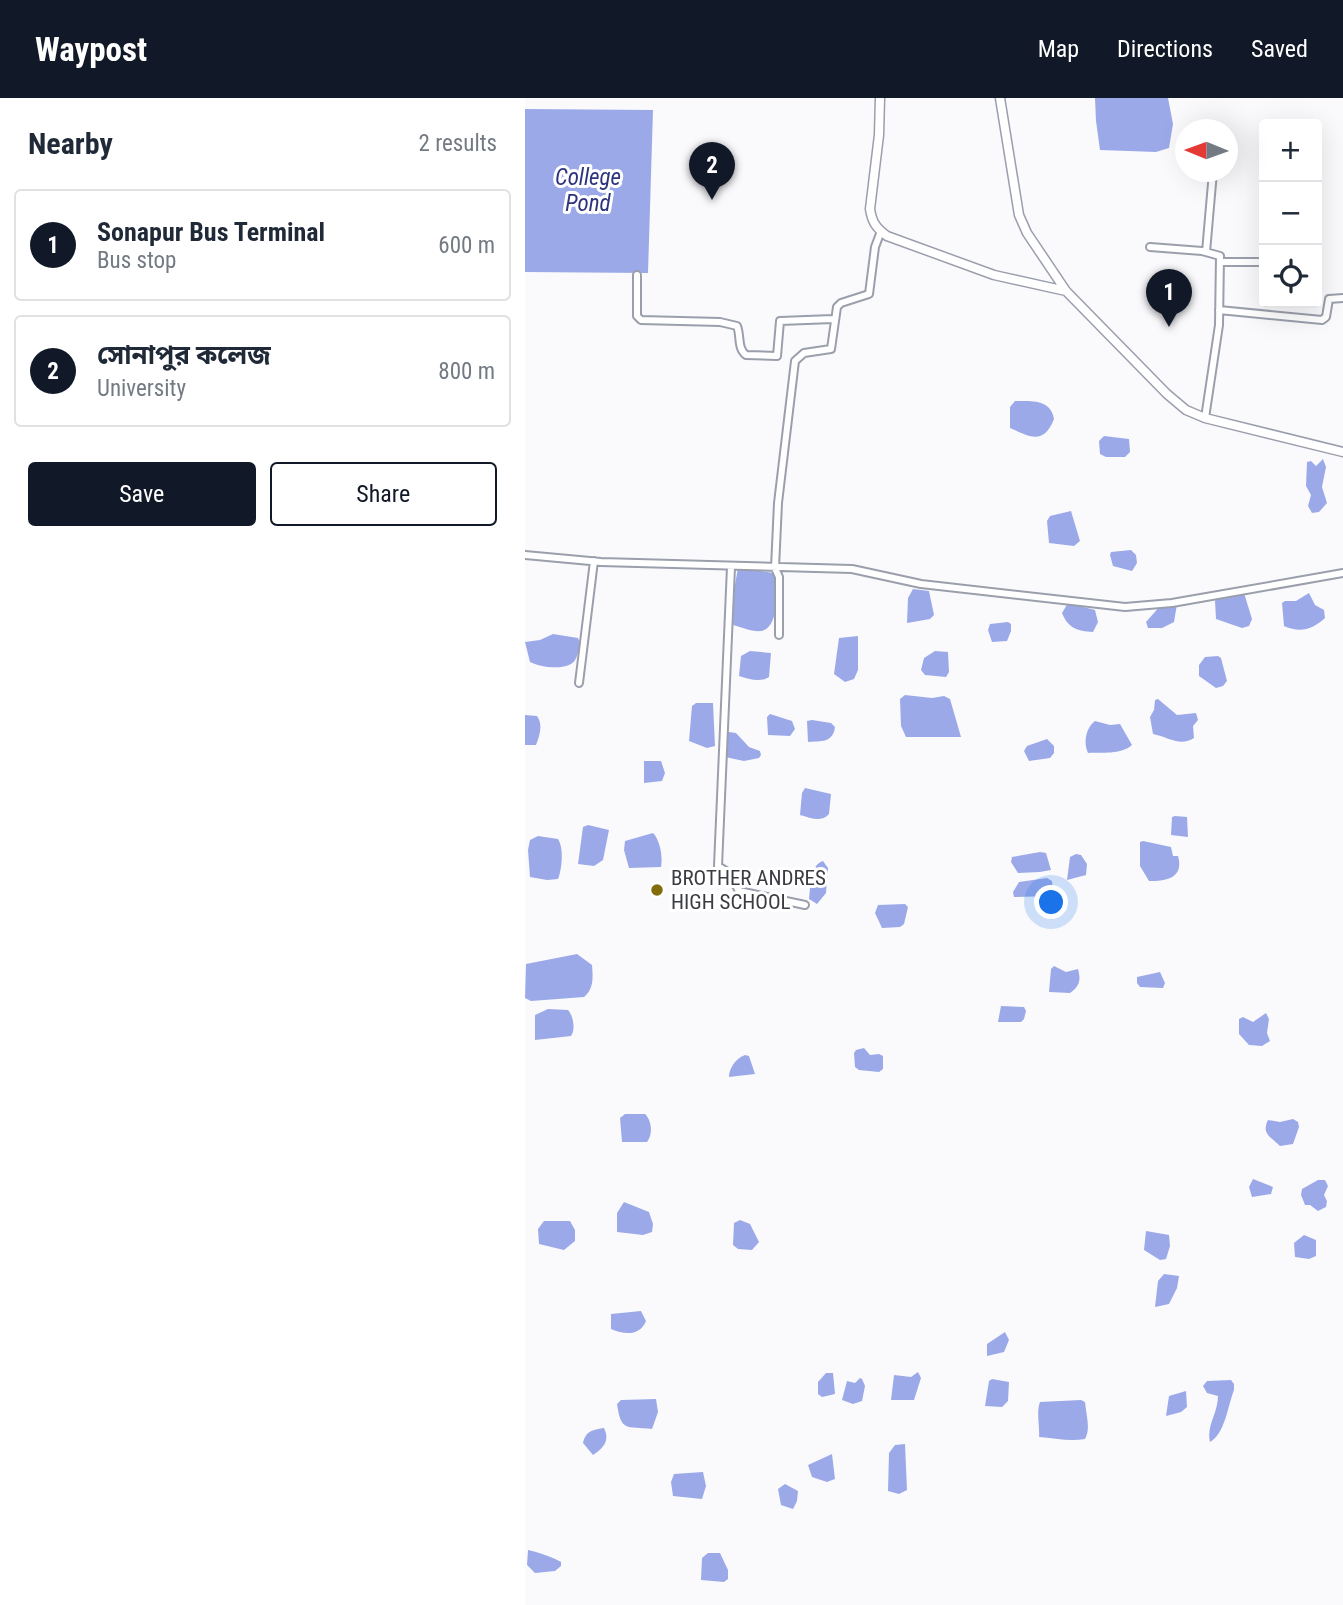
<!DOCTYPE html>
<meta charset="utf-8">
<style>
:root{--surface:#fff;--page:#f2f2f3;--text:#1f2937;--muted:#747a83;--line:#e0e1e3;--accent:#111827}
body{margin:0;font-family:"Roboto Condensed","Noto Sans Bengali",sans-serif;background:var(--page);color:var(--text)}
.controls{position:absolute;right:21px;top:21px;display:grid;overflow:hidden;border-radius:7px;box-shadow:0 7px 28px #0002}
.controls button{width:63px;height:63px;display:grid;place-items:center;padding:0;border:0;border-bottom:2px solid var(--line);background:var(--surface);color:var(--text);font:35px sans-serif}
.compass{position:absolute;left:650px;top:21px;width:63px;height:63px;border-radius:50%;background:var(--surface);box-shadow:0 7px 28px #0002;rotate:271deg}
.you{position:absolute;left:527px;top:805px;width:24px;height:24px;margin:-18px;border:5px solid #fff;border-radius:50%;background:#1a73e8;box-shadow:0 0 0 10px #1a73e833}
.badge{display:grid;place-items:center;width:46px;height:46px;border-radius:50%;background:var(--accent);color:#fff;font-size:23px;font-weight:700}
.pin{position:absolute;translate:-50% -58px;filter:drop-shadow(0 2px 4px #0008)}
.pin::after{content:'';position:absolute;top:37px;width:24px;height:21px;background:inherit;clip-path:polygon(0 0,100% 0,50% 100%)}
.list{margin:0;padding:0;list-style:none}
h2{display:flex;justify-content:space-between;align-items:center;height:91px;margin:0;padding:0 28px;font-size:30px}
h2 small{font-size:23px;font-weight:400;color:var(--muted)}
.list li{display:grid;grid-template-columns:46px 1fr auto;gap:21px;align-items:center;box-sizing:border-box;height:112px;margin:0 14px 14px;padding:0 14px;border:2px solid var(--line);border-radius:7px}
.list b{display:block;font-size:26px;white-space:nowrap}
.list p{margin:0;font-size:23px;white-space:nowrap;color:var(--muted)}
.list em{font-size:23px;font-style:normal;color:var(--muted)}
.actions{display:flex;gap:14px;padding:21px 28px}
.actions a{flex:1;padding:16px 0;border:2px solid var(--accent);border-radius:7px;text-align:center;font-size:24px;color:var(--accent)}
.actions .main{background:var(--accent);color:#fff}
.icon{flex:none;width:38px;height:38px;fill:none;stroke:currentColor;stroke-width:2;stroke-linecap:round;stroke-linejoin:round}
.map{position:relative;flex:none;width:818px;height:1507px;overflow:hidden}
header{display:flex;align-items:center;gap:42px;box-sizing:border-box;height:98px;padding:0 35px;background:var(--accent);color:#fff}
header strong{font-size:33px}
nav{display:flex;gap:38px;margin-inline-start:auto;font-size:24px}
main{display:flex}
aside{flex:1;background:var(--surface)}
.map>svg:first-child{display:block}
.water{fill:#9ba9e9}
.lines{fill:none;stroke-linecap:round;stroke-linejoin:round}
.street-casing{stroke:#9b9fac;stroke-width:10}
.secondary-casing{stroke:#9b9fac;stroke-width:11}
.street{stroke:#fff;stroke-width:6}
.secondary{stroke:#fff;stroke-width:8}
.poi-dot{fill:#836d0a;stroke:#fff;stroke-width:2.5}
.labels{text-anchor:middle;dominant-baseline:central;stroke-width:6;stroke-linejoin:round;paint-order:stroke}
.poi-label{font-size:21px;fill:#3b3c42;stroke:#fff;text-anchor:start}
.water-label{font-size:23px;font-style:italic;fill:#2d337d;stroke:#fff}
</style>
<header>
<strong>Waypost</strong>
<nav><a>Map</a><a>Directions</a><a>Saved</a></nav>
</header>
<main>
<aside>
<h2>Nearby<small>2 results</small></h2>
<ul class="list">
<li><span class="badge">1</span><div><b>Sonapur Bus Terminal</b><p>Bus stop</p></div><em>600 m</em></li>
<li><span class="badge">2</span><div><b>সোনাপুর কলেজ</b><p>University</p></div><em>800 m</em></li>
</ul>
<div class="actions"><a class="main">Save</a><a>Share</a></div>
</aside>
<div class="map">
<svg width="818" height="1507" viewBox="0 0 818 1507">
<rect width="100%" height="100%" fill="#fafafd"/>
<!-- water -->
<path class="water" d="M 570,0 L 643,0 L 648,26 L 644,50 L 631,54 L 575,52 L 571,23 Z
M 0,11 L 128,12 L 123,175 L 0,174 Z
M 490,303 C 506,303 526,301 529,321 C 519,347 505,339 485,330 L 485,309 Z
M 579,338 L 604,341 L 605,354 L 600,359 L 581,359 L 575,356 L 574,343 Z
M 798,361 L 801,369 L 797,389 L 802,405 L 794,414 L 787,415 L 783,408 L 786,397 L 781,388 L 782,364 L 786,363 L 791,368 Z
M 546,413 L 555,443 L 549,448 L 524,445 L 522,423 L 525,418 Z
M 606,452 L 611,457 L 612,465 L 607,473 L 588,468 L 585,457 L 586,454 Z
M 213,470 L 249,475 C 252,490 255,530 236,533 C 227,534 216,529 208,527 L 209,492 Z
M 388,491 L 404,493 L 409,517 L 405,521 L 382,525 L 383,500 Z
M 719,495 L 727,521 L 724,528 L 717,530 L 691,521 L 690,503 L 693,500 Z
M 784,495 L 790,507 L 799,512 L 800,520 C 787,532 775,535 759,528 L 757,505 L 760,503 L 771,503 Z
M 543,505 L 570,512 L 573,524 L 568,534 C 552,533 543,530 537,515 Z
M 652,506 L 649,524 L 637,530 L 623,530 L 621,524 L 636,507 Z
M 483,524 L 486,526 L 486,533 L 482,543 L 467,544 L 463,532 L 465,526 Z
M 28,536 L 53,540 L 55,545 C 54,552 52,563 46,566 C 36,572 14,569 5,564 L 0,544 L 15,542 Z
M 333,538 L 333,572 L 329,581 L 320,584 L 309,576 L 314,540 Z
M 225,553 L 246,555 L 244,579 C 235,585 224,581 214,578 L 216,558 Z
M 410,553 L 423,554 L 424,574 L 421,579 L 400,577 L 396,572 L 399,560 Z
M 693,558 L 696,560 L 702,583 L 698,588 L 691,590 L 674,578 L 674,567 L 680,559 Z
M 380,597 L 407,600 L 419,598 L 425,601 L 436,639 L 381,639 L 376,628 L 375,601 Z
M 633,601 L 652,617 L 671,615 L 673,622 L 668,628 L 669,640 C 655,649 643,639 628,636 L 625,619 L 629,612 L 630,602 Z
M 171,605 L 188,605 L 190,648 L 182,650 L 164,643 L 167,608 Z
M 245,616 L 267,623 L 270,631 L 265,638 L 243,637 L 242,619 Z
M 0,617 L 12,618 C 18,626 15,637 11,647 L 0,647 Z
M 287,622 L 306,625 L 310,629 C 308,645 296,643 283,644 L 282,623 Z
M 570,623 L 585,627 L 595,626 L 607,647 C 596,657 577,654 563,655 C 558,644 561,630 570,623 Z
M 204,634 L 211,635 L 224,649 L 235,653 L 236,657 L 234,660 L 219,663 L 200,659 L 201,637 Z
M 522,641 L 529,648 L 529,655 L 525,660 L 504,663 L 499,653 L 502,648 Z
M 119,663 L 136,663 L 140,675 L 137,683 L 119,685 Z
M 280,690 L 306,696 L 304,716 C 296,725 286,720 275,717 L 277,695 Z
M 650,718 L 662,719 L 663,739 L 646,737 L 647,719 Z
M 63,727 L 84,732 L 78,762 L 69,768 L 53,766 L 58,729 Z
M 128,735 C 135,742 138,759 136,769 L 104,770 L 99,752 L 100,743 Z
M 13,738 L 33,741 C 39,750 37,771 33,781 L 22,782 L 5,779 L 3,752 L 5,742 Z
M 618,743 L 646,749 L 648,758 L 653,758 C 659,779 643,783 624,783 L 615,768 L 615,744 Z
M 515,754 L 521,755 L 526,772 L 515,774 L 493,775 L 486,764 L 487,759 Z
M 551,756 L 556,757 L 562,766 L 561,777 L 542,782 L 545,759 Z
M 298,763 L 303,770 L 301,795 L 292,806 L 284,801 C 286,788 284,768 298,763 Z
M 522,780 L 527,783 L 528,795 L 526,798 L 489,799 L 488,794 L 494,784 Z
M 380,806 L 383,809 L 379,826 L 375,829 L 357,830 L 350,815 L 353,807 Z
M 52,856 L 67,867 C 68,879 69,891 59,899 L 6,903 L 0,900 L 1,866 Z
M 529,868 L 541,874 L 553,871 C 556,882 555,888 545,895 L 524,894 L 526,871 Z
M 635,874 L 640,885 L 638,890 L 615,889 L 612,885 L 612,879 Z
M 476,908 L 499,909 L 501,913 L 499,921 L 496,924 L 473,924 Z
M 23,911 L 43,912 C 48,917 51,932 46,938 L 10,942 L 10,917 Z
M 741,915 L 744,921 L 742,935 L 745,943 L 737,948 L 724,947 L 714,936 L 714,921 L 718,919 L 728,924 Z
M 339,950 L 345,957 L 354,956 L 358,958 L 358,971 L 354,974 L 334,972 L 330,969 L 329,955 L 331,952 Z
M 220,957 L 224,958 L 230,976 L 204,979 C 204,970 211,960 220,957 Z
M 100,1016 L 120,1016 C 127,1023 128,1036 122,1044 L 97,1044 L 95,1020 Z
M 768,1021 L 773,1024 L 774,1029 L 768,1046 L 755,1048 C 746,1039 736,1036 743,1022 L 755,1024 Z
M 728,1081 L 748,1089 L 746,1096 L 727,1099 L 724,1089 Z
M 793,1082 L 800,1082 L 803,1088 L 799,1097 L 802,1103 L 801,1109 L 793,1113 L 785,1107 L 780,1107 L 776,1097 L 777,1091 Z
M 99,1104 L 124,1114 L 128,1126 L 127,1134 L 118,1137 L 92,1134 L 92,1115 Z
M 215,1122 L 225,1126 L 234,1144 L 227,1152 L 213,1151 L 208,1147 L 209,1125 Z
M 19,1123 L 45,1123 L 50,1132 L 50,1143 L 39,1152 L 14,1146 L 13,1131 Z
M 621,1133 L 644,1137 L 645,1148 L 641,1161 L 635,1162 L 619,1152 Z
M 779,1137 L 791,1142 L 791,1158 L 784,1161 L 770,1159 L 769,1145 Z
M 639,1176 L 654,1178 L 652,1190 L 644,1206 L 630,1209 L 633,1183 Z
M 116,1213 L 121,1223 C 115,1238 100,1237 86,1231 L 86,1216 Z
M 480,1234 L 484,1242 L 479,1254 L 462,1258 L 462,1246 Z
M 393,1274 L 396,1280 L 389,1302 L 366,1302 L 369,1277 L 386,1279 Z
M 301,1275 L 308,1275 L 310,1296 L 297,1299 L 293,1296 L 293,1284 Z
M 335,1280 L 337,1281 L 340,1288 L 337,1303 L 328,1306 L 317,1302 L 322,1283 L 330,1285 Z
M 467,1281 L 484,1284 L 483,1303 L 477,1309 L 460,1308 L 464,1283 Z
M 706,1282 L 709,1286 L 709,1292 C 703,1307 700,1336 685,1344 C 681,1328 693,1315 693,1298 L 682,1295 L 678,1288 L 682,1283 Z
M 661,1293 L 662,1309 L 656,1314 L 641,1318 L 644,1298 Z
M 131,1301 L 133,1314 L 127,1331 C 101,1328 96,1334 92,1306 L 96,1302 Z
M 556,1302 L 560,1304 C 561,1316 566,1331 560,1341 C 545,1344 529,1340 514,1339 C 515,1329 511,1314 515,1304 Z
M 79,1330 C 85,1342 79,1350 68,1357 L 58,1345 C 61,1333 67,1332 79,1330 Z
M 380,1346 L 382,1392 L 374,1396 L 363,1393 L 364,1355 L 370,1347 Z
M 307,1356 L 310,1381 L 302,1384 L 287,1379 L 283,1367 Z
M 178,1374 L 181,1388 L 177,1401 L 148,1398 L 146,1384 L 149,1376 Z
M 260,1386 L 273,1393 L 272,1403 L 268,1411 L 256,1407 L 253,1391 Z
M 3,1452 C 10,1453 30,1460 36,1464 L 36,1468 L 30,1473 L 10,1475 L 2,1467 Z
M 183,1455 L 195,1455 L 203,1472 L 203,1481 L 199,1484 L 176,1482 L 177,1460 Z"/>
<g class="lines">
<!-- street casing -->
<g class="street-casing">
<path id="street" d="M 625,149 L 677,153 L 695,158 L 694,227 L 680,320
M 681,154 L 688,74
M 696,164 L 739,164
M 112,177 L 112,218 L 116,222 L 195,224 L 212,228 C 216,238 212,250 221,257 L 252,258 L 255,223 L 308,221
M 694,212 L 797,222 L 801,219 L 804,201 L 818,200
M 0,457 L 76,464 L 327,471 L 396,486 L 600,509 L 647,505 L 818,475
M 206,469 L 193,768 L 204,775 L 214,793 L 280,807
M 254,537 L 254,479 L 250,470 L 253,405 L 270,263 L 279,255 L 306,251 L 312,209 L 316,205 L 344,196 L 350,149 L 356,133
M 54,585 L 69,463"/>
</g>
<!-- secondary casing -->
<g class="secondary-casing">
<path id="secondary" d="M 355,0 L 354,37 L 345,111 C 347,124 351,130 362,138 L 469,177 L 541,193
M 475,0 L 494,117 L 502,135 L 541,193 L 642,296 L 661,312 L 680,320 L 818,354"/>
</g>
<!-- street -->
<use href="#street" class="street"/>
<!-- secondary -->
<use href="#secondary" class="secondary"/>
</g>
<!-- markers -->
<circle class="poi-dot" cx="132" cy="792" r="7"/>
<g class="labels">
<!-- poi labels -->
<g class="poi-label">
<text x="146" y="780">BROTHER ANDRES<tspan x="146" dy="24">HIGH SCHOOL</tspan></text>
</g>
<!-- water labels -->
<g class="water-label">
<text x="63" y="79">College<tspan x="63" dy="26">Pond</tspan></text>
</g>
</g>
</svg>
<div class="controls">
<button>+</button>
<button>−</button>
<button><svg class="icon" aria-label="locate" viewBox="0 0 24 24"><circle cx="12" cy="12" r="6"/><path d="M12 2v4M12 18v4M2 12h4M18 12h4"/></svg></button>
</div>
<svg class="compass" viewBox="-18 -18 36 36"><path d="M0-13l5 13h-10z" fill="#e53935"/><path d="M0 13l5-13h-10z" fill="#747a83"/></svg>
<div class="you"></div>
<div class="pin badge" style="left:644px;top:229px">1</div>
<div class="pin badge" style="left:187px;top:102px">2</div>
</div>
</main>
